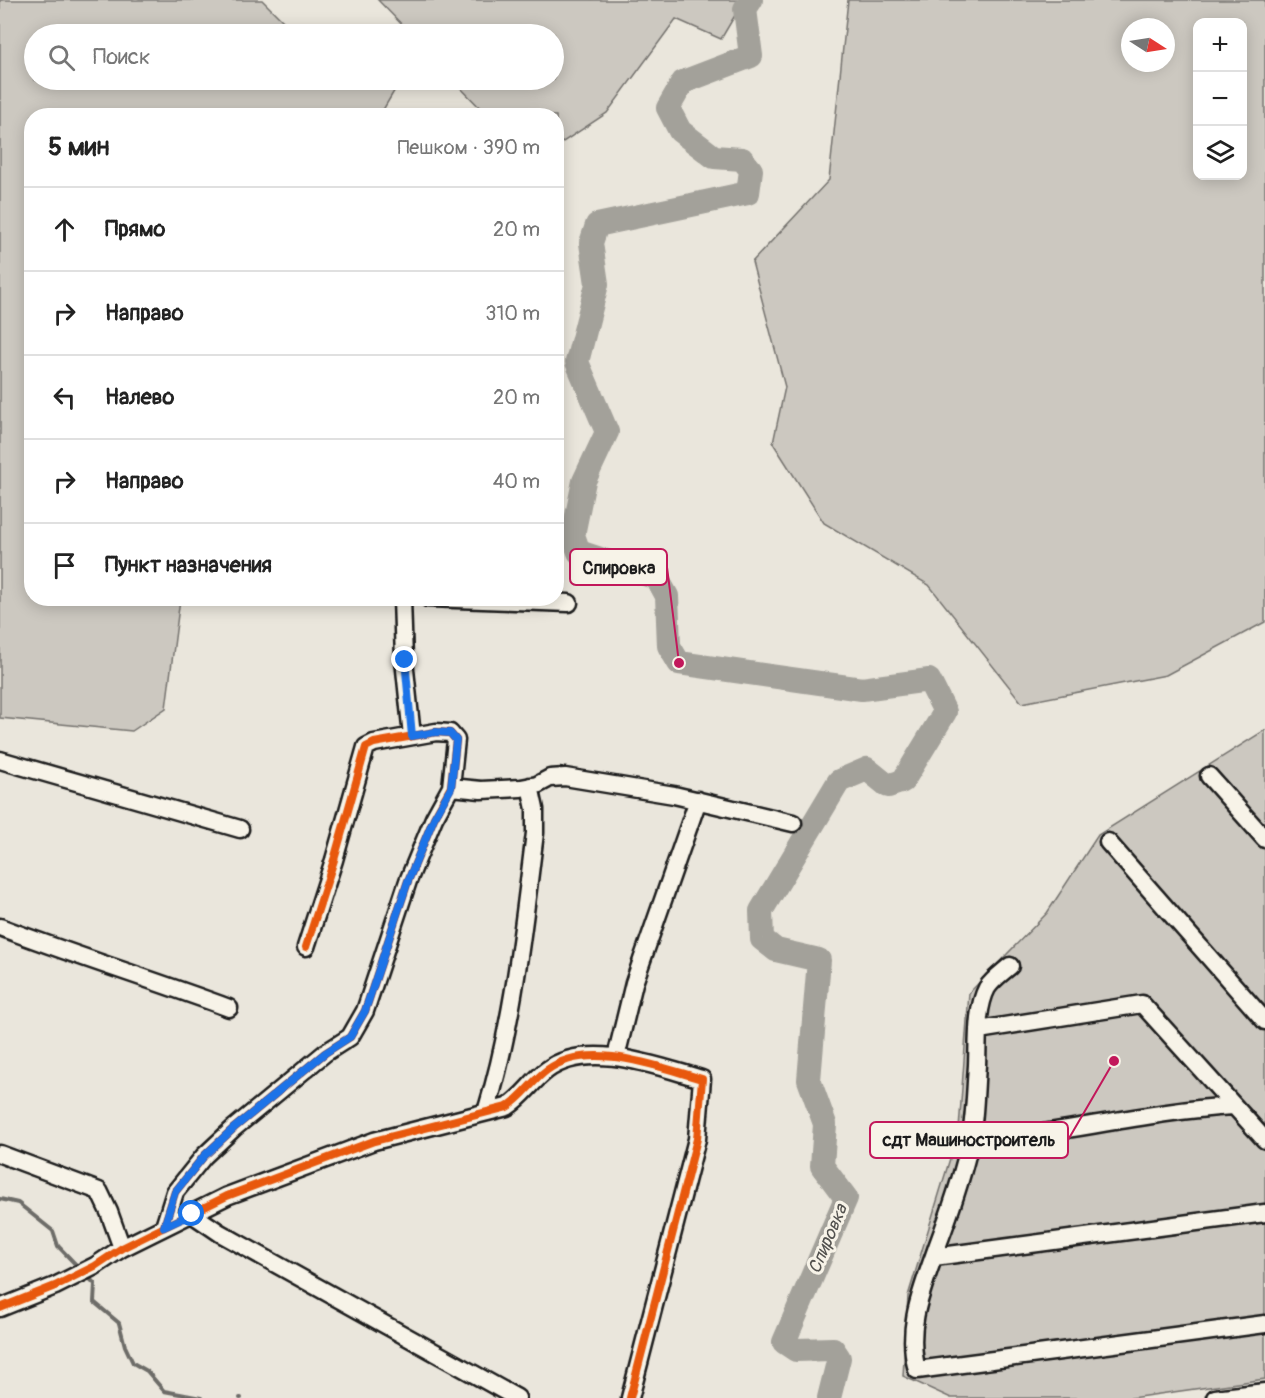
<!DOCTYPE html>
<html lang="ru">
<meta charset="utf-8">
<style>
:root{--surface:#fff;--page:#f2f2f2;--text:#222;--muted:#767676;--line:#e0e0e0}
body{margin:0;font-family:Pangolin,sans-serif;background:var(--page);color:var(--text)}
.controls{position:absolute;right:18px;top:18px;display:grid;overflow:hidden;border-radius:12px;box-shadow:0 3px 15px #0003}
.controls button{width:54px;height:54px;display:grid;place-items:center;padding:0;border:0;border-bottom:2px solid var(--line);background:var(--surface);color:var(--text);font:30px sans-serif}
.compass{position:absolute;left:1121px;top:18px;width:54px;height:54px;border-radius:50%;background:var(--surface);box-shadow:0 3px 15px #0003;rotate:102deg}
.stop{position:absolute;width:18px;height:18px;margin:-14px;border:4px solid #1a73e8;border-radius:50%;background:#fff}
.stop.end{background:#1a73e8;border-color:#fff;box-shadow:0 2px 6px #0008}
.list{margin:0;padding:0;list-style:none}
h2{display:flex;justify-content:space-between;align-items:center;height:78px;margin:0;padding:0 24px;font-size:26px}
h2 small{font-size:20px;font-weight:400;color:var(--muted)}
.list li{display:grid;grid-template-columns:39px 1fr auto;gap:18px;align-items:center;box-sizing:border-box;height:84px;padding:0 24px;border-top:2px solid var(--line)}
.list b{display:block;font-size:22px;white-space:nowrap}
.list em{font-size:20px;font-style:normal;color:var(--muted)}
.icon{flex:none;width:33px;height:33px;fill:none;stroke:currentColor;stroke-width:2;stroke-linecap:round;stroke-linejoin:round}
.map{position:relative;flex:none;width:1265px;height:1398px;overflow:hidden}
.search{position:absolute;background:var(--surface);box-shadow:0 3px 15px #0003;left:24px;top:24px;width:540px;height:66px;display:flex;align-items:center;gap:15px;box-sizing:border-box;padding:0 21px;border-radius:33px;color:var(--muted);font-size:22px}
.panel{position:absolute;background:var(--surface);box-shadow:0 3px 15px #0003;left:24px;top:108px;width:540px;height:498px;border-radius:24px}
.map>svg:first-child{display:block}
.green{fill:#ccc8c0;stroke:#74726e;stroke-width:1.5;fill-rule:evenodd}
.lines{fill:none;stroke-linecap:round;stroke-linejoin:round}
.stream{stroke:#6d6c68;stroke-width:4}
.river{stroke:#a3a19a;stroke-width:24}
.minor-casing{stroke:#1c1c1c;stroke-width:21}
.minor{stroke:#f7f3e8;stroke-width:16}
.cycleway-casing{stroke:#f7f3e8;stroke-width:11}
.cycleway{stroke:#e8590c;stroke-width:8}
.route{stroke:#1a73e8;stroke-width:8}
.labels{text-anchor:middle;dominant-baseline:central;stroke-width:6;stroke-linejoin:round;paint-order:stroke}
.water-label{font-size:18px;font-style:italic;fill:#52514e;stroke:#f7f3e8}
.leader{fill:none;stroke:#c2185b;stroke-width:2}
.callout-dot{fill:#c2185b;stroke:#f7f3e8;stroke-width:2}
.callout{fill:#f7f3e8;stroke:#c2185b;stroke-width:2}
.callout-label{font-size:18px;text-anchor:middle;font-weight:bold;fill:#1c1c1c}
</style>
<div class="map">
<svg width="1265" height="1398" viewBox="0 0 1265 1398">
<rect width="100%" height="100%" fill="#eae6dc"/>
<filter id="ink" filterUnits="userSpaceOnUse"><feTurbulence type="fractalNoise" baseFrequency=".0167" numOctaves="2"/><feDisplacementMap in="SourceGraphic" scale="12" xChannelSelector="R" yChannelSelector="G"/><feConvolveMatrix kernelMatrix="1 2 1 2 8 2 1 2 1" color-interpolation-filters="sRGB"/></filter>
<g filter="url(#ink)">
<!-- green -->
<path class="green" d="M 0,0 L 262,0 L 296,34 L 34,34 L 34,80 L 391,80 L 396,88 L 380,115 L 32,116 L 32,598 L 180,599 L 166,708 L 132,731 L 0,718 Z
M 378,0 L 744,0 L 721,39 L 676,19 L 607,113 L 557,146 L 556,116 L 487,115 L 453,80 L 554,80 L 554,34 L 411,34 Z
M 848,0 L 1265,0 L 1265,622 L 1166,675 L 1022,703 L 929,585 L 824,523 L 773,443 L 785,387 L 752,262 L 829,180 ZM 1198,22 L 1242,22 L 1242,176 L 1198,176 ZM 1130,27 L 1166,27 L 1166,63 L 1130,63 Z
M 1265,730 L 1265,1379 L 1131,1398 L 951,1398 L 903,1376 L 908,1296 L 959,1129 L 969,993 L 1047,913 L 1098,835 Z"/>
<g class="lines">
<!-- stream -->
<path class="stream" d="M 0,1199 L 18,1203 L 53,1231 L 58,1246 L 80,1269
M 87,1276 L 95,1284 L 94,1302 L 119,1323 L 125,1346 L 133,1363 L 147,1371 L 164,1391 L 201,1398
M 240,1398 L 241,1398"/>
<!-- river -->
<path class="river" d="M 751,0 L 745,9 L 751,56 L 683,82 L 668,108 L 680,131 L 714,157 L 742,159 L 751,170 L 748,193 L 597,225 L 591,243 L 597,284 L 577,362 L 607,432 L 584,481 L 573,535 L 579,552 L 657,578 L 667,596 L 669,646 L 679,663 L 862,689 L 929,680 L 945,712 L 903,781 L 888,786 L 867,769 L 839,781 L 761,911 L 762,939 L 776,950 L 819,960 L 809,1080 L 825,1124 L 822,1166 L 846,1198 L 784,1342 L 796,1350 L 833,1349 L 839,1358 L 829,1398"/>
<!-- minor casing -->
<g class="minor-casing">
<path id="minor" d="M 402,598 L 404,660 L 412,736
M 428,598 L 569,603
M 0,760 L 240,829
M 1209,776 L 1265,839
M 451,787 L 481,790 L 521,788 L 537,785 L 550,778 L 565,777 L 674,795 L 793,823
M 1108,842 L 1265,1021
M 0,927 C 76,956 153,980 229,1008
M 1010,966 C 1002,973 993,979 987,988 C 976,1009 978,1041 977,1065 C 975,1093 975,1123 968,1151 C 960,1184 949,1215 937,1247 C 923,1288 905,1326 917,1370 L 1265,1324
M 979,1030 L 1142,1004 L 1265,1140
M 616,1057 L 634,983 L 698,800
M 486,1112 C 514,1021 523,927 535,833 L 535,809 L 530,786
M 970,1142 C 1058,1135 1145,1111 1234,1106
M 0,1154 L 99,1191 L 109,1212 L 122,1248
M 192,1214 L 220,1233 L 517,1398
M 164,1227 L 175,1192 L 204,1156 L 234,1128 L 325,1053 L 350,1037 L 365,1011 L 408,881 L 434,818 L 451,787 L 456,740 L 450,733 L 436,732 L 374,743 L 366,747 L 334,860 L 306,947
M 934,1257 L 1265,1213
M 0,1308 L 55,1286 L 95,1266 L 122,1248 L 227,1196 L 374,1141 L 507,1107 C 524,1096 532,1081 547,1070 C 588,1039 659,1067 702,1079 L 697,1139 L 630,1398
M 1215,1398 L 1265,1392"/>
</g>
<!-- minor -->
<use href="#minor" class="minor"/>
<!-- cycleway casing -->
<g class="cycleway-casing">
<path id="cycleway" d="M 164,1227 L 175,1192 L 204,1156 L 234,1128 L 325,1053 L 350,1037 L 365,1011 L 408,881 L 434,818 L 451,787 L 456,740 L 450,733 L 436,732 L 374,743 L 366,747 L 334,860 L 306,947
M 0,1308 L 55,1286 L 95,1266 L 122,1248 L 227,1196 L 374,1141 L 507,1107 C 524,1096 532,1081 547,1070 C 588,1039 659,1067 702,1079 L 697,1139 L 630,1398"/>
</g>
<!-- cycleway -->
<use href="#cycleway" class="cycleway"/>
</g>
</g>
<g class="lines" filter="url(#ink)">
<!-- route -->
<path class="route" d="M 192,1214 L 164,1227 L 175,1192 L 204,1156 L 234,1128 L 325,1053 L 350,1037 L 365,1011 L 408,881 L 434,818 L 451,788 L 456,740 L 450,733 L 436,732 L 412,736 L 405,660"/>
</g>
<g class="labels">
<!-- water labels -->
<g class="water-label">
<text transform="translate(828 1239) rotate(-67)">Спировка</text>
</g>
</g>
<!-- callouts -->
<path class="leader" d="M679 663L667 567M1114 1061L1068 1140"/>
<g class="callout-dot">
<circle cx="679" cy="663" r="6"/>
<circle cx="1114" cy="1061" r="6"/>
</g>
<g class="callout">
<rect x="570" y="549" width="97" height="36" rx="6"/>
<rect x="870" y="1122" width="198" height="36" rx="6"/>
</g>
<g class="callout-label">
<text x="619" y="574">Спировка</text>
<text x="969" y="1146">сдт Машиностроитель</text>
</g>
</svg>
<div class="controls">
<button>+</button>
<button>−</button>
<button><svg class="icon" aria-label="layers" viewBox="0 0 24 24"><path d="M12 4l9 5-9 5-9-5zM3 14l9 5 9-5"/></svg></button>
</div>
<svg class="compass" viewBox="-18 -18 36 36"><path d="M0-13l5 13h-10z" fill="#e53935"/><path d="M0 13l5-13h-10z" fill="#767676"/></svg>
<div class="stop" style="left:192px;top:1214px"></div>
<div class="stop end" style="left:405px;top:660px"></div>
<div class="search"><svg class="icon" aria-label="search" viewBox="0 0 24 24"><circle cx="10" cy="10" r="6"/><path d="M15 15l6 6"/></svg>Поиск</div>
<section class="panel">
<h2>5 мин<small>Пешком · 390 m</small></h2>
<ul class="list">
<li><svg class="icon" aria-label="ahead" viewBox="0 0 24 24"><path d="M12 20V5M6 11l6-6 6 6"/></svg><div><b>Прямо</b></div><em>20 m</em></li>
<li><svg class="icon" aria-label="right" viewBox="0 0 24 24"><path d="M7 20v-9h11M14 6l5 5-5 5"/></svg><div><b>Направо</b></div><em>310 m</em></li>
<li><svg class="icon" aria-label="left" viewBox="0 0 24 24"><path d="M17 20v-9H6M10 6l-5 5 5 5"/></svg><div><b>Налево</b></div><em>20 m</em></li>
<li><svg class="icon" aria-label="right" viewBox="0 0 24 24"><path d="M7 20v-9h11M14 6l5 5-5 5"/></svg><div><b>Направо</b></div><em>40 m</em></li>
<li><svg class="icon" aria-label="arrive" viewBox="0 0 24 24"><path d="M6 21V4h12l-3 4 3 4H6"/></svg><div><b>Пункт назначения</b></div></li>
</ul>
</section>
</div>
